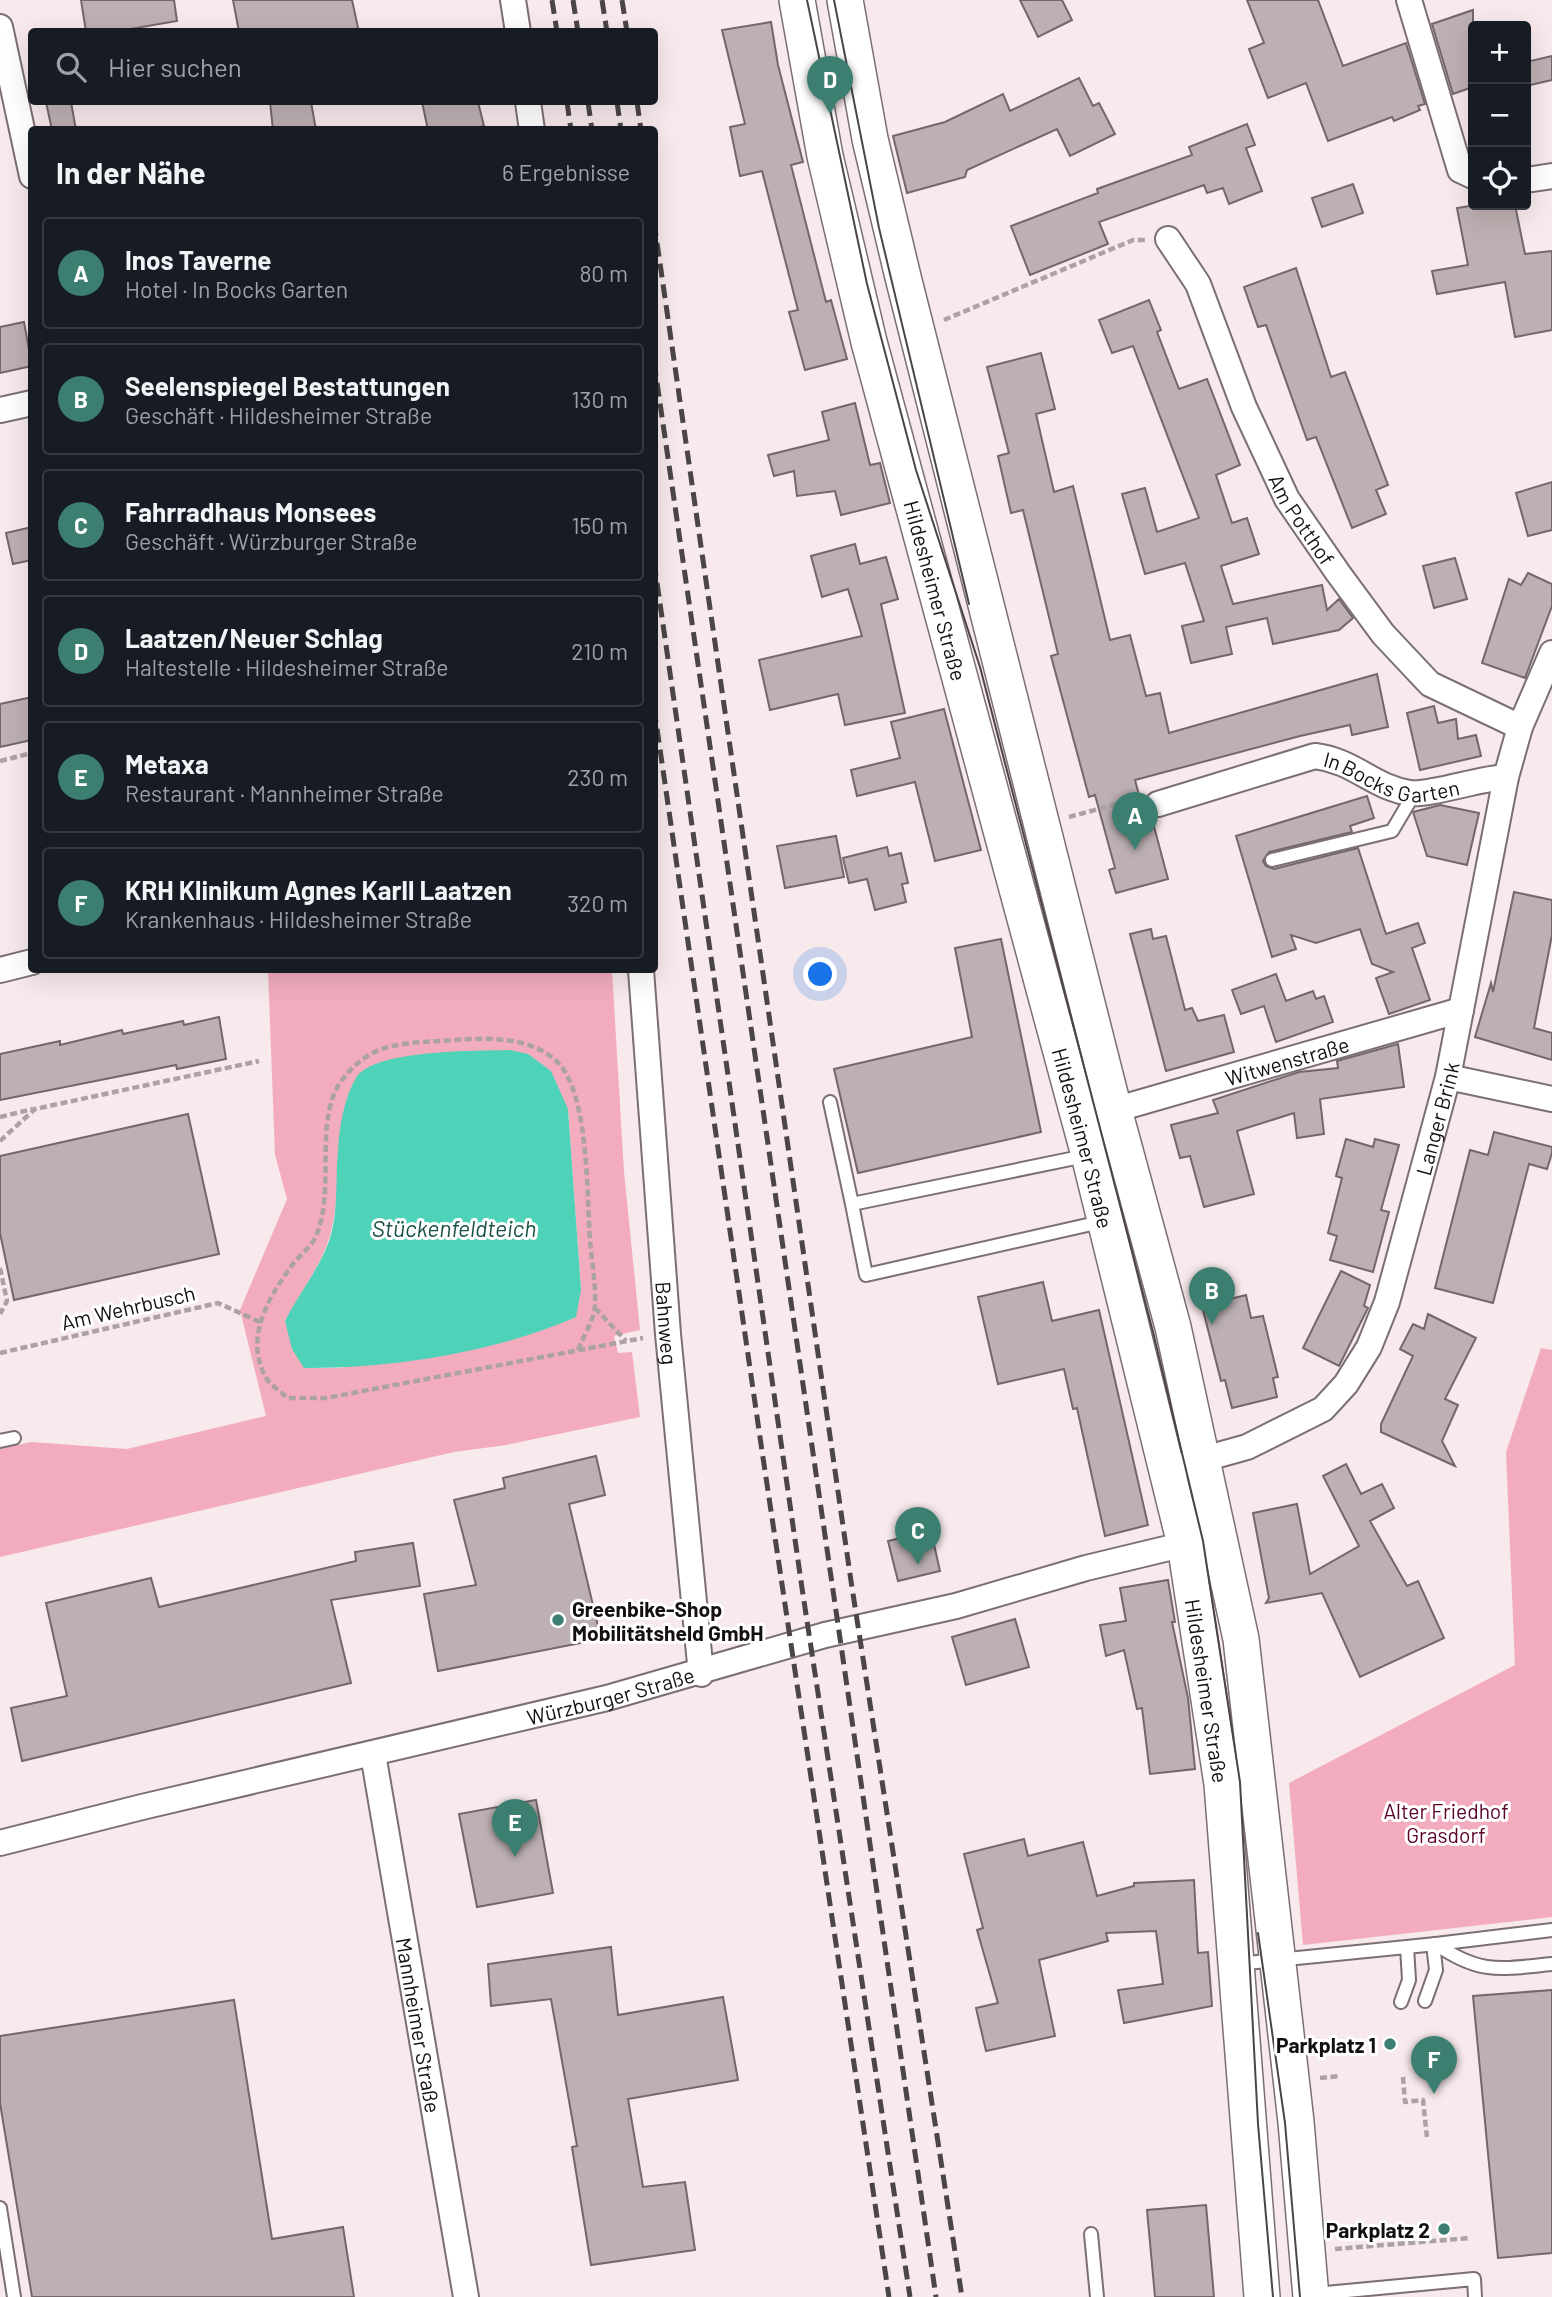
<!DOCTYPE html>
<html lang="de">
<meta charset="utf-8">
<style>
:root{--surface:#171b24;--page:#20242c;--text:#f1f3f6;--muted:#9ea1a6;--line:#363941;--accent:#3c7f70}
body{margin:0;font-family:Barlow,sans-serif;background:var(--page);color:var(--text)}
.controls{position:absolute;right:21px;top:21px;display:grid;overflow:hidden;border-radius:7px;box-shadow:0 7px 28px #0002}
.controls button{width:63px;height:63px;display:grid;place-items:center;padding:0;border:0;border-bottom:2px solid var(--line);background:var(--surface);color:var(--text);font:35px sans-serif}
.you{position:absolute;left:821px;top:975px;width:24px;height:24px;margin:-18px;border:5px solid #fff;border-radius:50%;background:#1a73e8;box-shadow:0 0 0 10px #1a73e833}
.badge{display:grid;place-items:center;width:46px;height:46px;border-radius:50%;background:var(--accent);color:#fff;font-size:23px;font-weight:700}
.pin{position:absolute;translate:-50% -58px;filter:drop-shadow(0 2px 4px #0008)}
.pin::after{content:'';position:absolute;top:37px;width:24px;height:21px;background:inherit;clip-path:polygon(0 0,100% 0,50% 100%)}
.list{margin:0;padding:0;list-style:none}
h2{display:flex;justify-content:space-between;align-items:center;height:91px;margin:0;padding:0 28px;font-size:30px}
h2 small{font-size:23px;font-weight:400;color:var(--muted)}
.list li{display:grid;grid-template-columns:46px 1fr auto;gap:21px;align-items:center;box-sizing:border-box;height:112px;margin:0 14px 14px;padding:0 14px;border:2px solid var(--line);border-radius:7px}
.list b{display:block;font-size:26px;white-space:nowrap}
.list p{margin:0;font-size:23px;white-space:nowrap;color:var(--muted)}
.list em{font-size:23px;font-style:normal;color:var(--muted)}
.icon{flex:none;width:38px;height:38px;fill:none;stroke:currentColor;stroke-width:2;stroke-linecap:round;stroke-linejoin:round}
.map{position:relative;flex:none;width:1552px;height:2297px;overflow:hidden}
.search{position:absolute;background:var(--surface);box-shadow:0 7px 28px #0002;left:28px;top:28px;width:630px;height:77px;display:flex;align-items:center;gap:18px;box-sizing:border-box;padding:0 24px;border-radius:7px;color:var(--muted);font-size:26px}
.panel{position:absolute;background:var(--surface);box-shadow:0 7px 28px #0002;left:28px;top:126px;width:630px;height:847px;border-radius:7px}
.map>svg:first-child{display:block}
.green{fill:#f3acbe;fill-rule:evenodd}
.water{fill:#4fd3b8}
.building{fill:#bdb0b2;stroke:#73676a;stroke-width:2}
.lines{fill:none;stroke-linecap:round;stroke-linejoin:round}
.lane-casing{stroke:#7b6f72;stroke-width:16}
.street-casing{stroke:#7b6f72;stroke-width:28}
.secondary-casing{stroke:#7b6f72;stroke-width:38}
.path{stroke:#aca1a3;stroke-width:4.5;stroke-dasharray:7 3.5;stroke-linecap:butt}
.lane{stroke:#fff;stroke-width:12}
.street{stroke:#fff;stroke-width:24}
.secondary{stroke:#fff;stroke-width:35}
.tram{stroke:#4c4546;stroke-width:2}
.rail{stroke:#4c4546;stroke-width:5;stroke-dasharray:14 7;stroke-linecap:butt}
.poi-dot{fill:#3c7f70;stroke:#fff;stroke-width:2.5}
.labels{text-anchor:middle;dominant-baseline:central;stroke-width:6;stroke-linejoin:round;paint-order:stroke}
.street-label{font-size:21px;fill:#140f10;stroke:#fff}
.poi-label{font-size:21px;font-weight:bold;fill:#140f10;stroke:#fff;text-anchor:end}
.park-label{font-size:21px;fill:#5b022a;stroke:#fff}
.water-label{font-size:23px;font-style:italic;fill:#1a5146;stroke:#fff}
</style>
<div class="map">
<svg width="1552" height="2297" viewBox="0 0 1552 2297">
<rect width="100%" height="100%" fill="#f7e9ec"/>
<!-- green -->
<path class="green" d="M 268,970 L 612,970 L 624,1172 L 640,1330 L 614,1336 L 618,1353 L 632,1352 L 640,1417 L 506,1445 L 454,1452 L 0,1557 L 0,1449 L 31,1442 L 127,1449 L 266,1416 L 240,1310 L 287,1199 L 275,1155 ZM 568,1109 L 581,1290 L 473,1349 L 338,1368 L 304,1368 L 285,1321 C 298,1297 317,1271 327,1245 C 341,1208 337,1151 345,1110 Z
M 1541,1348 L 1552,1350 L 1552,1917 L 1303,1945 L 1289,1783 L 1515,1665 L 1506,1452 Z"/>
<!-- water -->
<path class="water" d="M 510,1050 L 528,1054 L 551,1071 L 568,1109 L 581,1290 L 576,1317 C 497,1352 391,1369 304,1368 L 292,1349 L 285,1321 C 298,1295 319,1269 329,1241 C 339,1213 335,1180 338,1151 C 339,1128 344,1098 356,1078 C 373,1049 478,1051 510,1050 Z"/>
<!-- building -->
<path class="building" d="M 81,0 L 174,0 L 177,21 L 130,29 L 130,32 L 86,32 Z
M 233,0 L 352,0 L 359,32 L 239,32 Z
M 1020,0 L 1062,0 L 1072,20 L 1038,37 Z
M 1247,0 L 1318,0 L 1343,66 L 1406,43 L 1425,104 L 1418,106 L 1420,110 L 1394,121 L 1392,117 L 1328,141 L 1306,83 L 1268,98 L 1249,49 L 1264,43 Z
M 1473,10 L 1473,87 L 1453,94 L 1432,24 Z
M 771,22 L 778,65 L 803,162 L 791,165 L 826,302 L 831,300 L 847,359 L 805,370 L 789,312 L 798,310 L 762,171 L 740,176 L 730,127 L 745,124 L 722,30 Z
M 1552,56 L 1552,80 L 1526,86 L 1526,62 Z
M 1079,78 L 1093,106 L 1099,103 L 1115,134 L 1070,156 L 1057,129 L 967,170 L 965,177 L 907,193 L 893,136 L 945,122 L 1003,94 L 1010,111 Z
M 46,102 L 71,102 L 76,130 L 52,130 Z
M 270,102 L 311,102 L 316,130 L 273,130 Z
M 422,102 L 478,102 L 484,126 L 468,130 L 428,130 Z
M 1247,124 L 1255,145 L 1246,148 L 1262,191 L 1229,204 L 1223,188 L 1207,193 L 1204,185 L 1099,222 L 1108,244 L 1030,275 L 1011,226 L 1098,193 L 1097,189 L 1192,155 L 1189,147 Z
M 1353,184 L 1363,213 L 1322,227 L 1312,198 Z
M 1476,205 L 1515,205 L 1525,254 L 1552,251 L 1552,330 L 1515,337 L 1505,282 L 1437,294 L 1432,271 L 1468,265 L 1457,208 Z
M 1296,268 L 1331,377 L 1345,372 L 1388,485 L 1376,490 L 1386,514 L 1352,528 L 1316,437 L 1307,440 L 1266,325 L 1258,327 L 1244,287 Z
M 1149,300 L 1161,330 L 1157,332 L 1179,389 L 1207,379 L 1240,465 L 1216,475 L 1232,523 L 1247,518 L 1259,554 L 1221,566 L 1233,604 L 1322,585 L 1327,610 L 1339,599 L 1353,618 L 1339,630 L 1273,644 L 1267,618 L 1226,627 L 1232,654 L 1191,663 L 1182,626 L 1204,621 L 1185,563 L 1145,574 L 1122,494 L 1145,488 L 1157,532 L 1199,518 L 1133,346 L 1112,353 L 1099,320 Z
M 24,322 L 32,366 L 0,373 L 0,327 Z
M 1041,353 L 1055,409 L 1036,414 L 1054,492 L 1073,486 L 1110,640 L 1130,635 L 1146,696 L 1160,693 L 1169,733 L 1377,674 L 1388,727 L 1352,735 L 1350,725 L 1300,736 L 1135,780 L 1146,821 L 1152,819 L 1168,879 L 1116,893 L 1109,870 L 1115,868 L 1095,795 L 1089,797 L 1051,656 L 1058,654 L 1023,510 L 1011,513 L 998,456 L 1009,453 L 987,367 Z
M 855,403 L 870,465 L 880,463 L 890,503 L 841,515 L 835,491 L 797,496 L 794,471 L 774,476 L 768,455 L 829,440 L 822,412 Z
M 1552,482 L 1552,530 L 1528,536 L 1516,493 Z
M 32,527 L 32,560 L 13,564 L 6,533 Z
M 855,544 L 860,564 L 886,557 L 898,599 L 881,604 L 905,713 L 845,725 L 838,694 L 770,710 L 759,660 L 862,636 L 848,589 L 822,597 L 811,556 Z
M 1455,558 L 1467,599 L 1434,608 L 1423,566 Z
M 1528,573 L 1552,584 L 1552,606 L 1525,678 L 1482,663 L 1509,579 L 1521,585 Z
M 32,697 L 32,740 L 0,747 L 0,704 Z
M 1434,706 L 1438,723 L 1456,719 L 1458,739 L 1476,735 L 1481,756 L 1420,770 L 1407,713 Z
M 944,709 L 981,850 L 935,861 L 915,782 L 857,796 L 851,770 L 900,758 L 891,722 Z
M 1367,796 L 1374,818 L 1350,826 L 1352,832 L 1269,852 L 1263,861 L 1266,866 L 1274,869 L 1358,848 L 1386,934 L 1418,923 L 1425,943 L 1412,948 L 1430,1000 L 1389,1014 L 1376,978 L 1393,972 L 1372,964 L 1360,929 L 1316,943 L 1291,935 L 1296,949 L 1272,957 L 1236,836 Z
M 1440,805 L 1479,813 L 1467,865 L 1427,856 L 1413,812 Z
M 836,836 L 844,877 L 785,888 L 777,846 Z
M 887,847 L 889,856 L 901,853 L 908,883 L 902,884 L 906,902 L 875,910 L 867,879 L 849,883 L 843,858 Z
M 1514,892 L 1552,900 L 1552,935 L 1534,1028 L 1552,1033 L 1552,1060 L 1475,1037 L 1491,983 L 1493,992 Z
M 1151,929 L 1153,939 L 1166,936 L 1185,1010 L 1192,1008 L 1198,1021 L 1224,1015 L 1234,1052 L 1166,1071 L 1130,934 Z
M 1001,939 L 1041,1132 L 858,1173 L 834,1069 L 972,1037 L 955,948 Z
M 1276,974 L 1286,1001 L 1313,991 L 1316,999 L 1324,996 L 1333,1022 L 1276,1042 L 1264,1006 L 1241,1014 L 1232,990 Z
M 219,1017 L 226,1059 L 177,1069 L 176,1065 L 0,1100 L 0,1054 L 60,1041 L 60,1045 L 122,1030 L 123,1034 L 183,1021 L 184,1025 Z
M 1398,1044 L 1404,1087 L 1320,1099 L 1324,1134 L 1297,1138 L 1294,1113 L 1237,1131 L 1254,1194 L 1204,1207 L 1190,1156 L 1180,1158 L 1171,1125 L 1218,1113 L 1213,1100 L 1299,1072 L 1338,1068 L 1337,1061 Z
M 188,1114 L 219,1254 L 14,1300 L 0,1233 L 0,1156 Z
M 1494,1132 L 1552,1147 L 1552,1153 L 1547,1169 L 1529,1164 L 1493,1303 L 1435,1288 L 1470,1150 L 1488,1155 Z
M 1346,1139 L 1373,1147 L 1375,1139 L 1399,1145 L 1381,1210 L 1389,1212 L 1373,1272 L 1330,1260 L 1337,1236 L 1328,1233 L 1342,1178 L 1336,1176 Z
M 1341,1271 L 1370,1285 L 1364,1306 L 1368,1308 L 1339,1366 L 1303,1348 Z
M 1043,1282 L 1052,1321 L 1099,1310 L 1148,1525 L 1105,1536 L 1077,1408 L 1073,1409 L 1064,1369 L 998,1384 L 978,1297 Z
M 1246,1295 L 1251,1318 L 1263,1316 L 1278,1377 L 1273,1378 L 1277,1397 L 1232,1408 L 1225,1380 L 1221,1381 L 1202,1306 Z
M 1428,1314 L 1476,1338 L 1445,1399 L 1458,1405 L 1442,1441 L 1455,1466 L 1381,1432 L 1381,1424 L 1413,1356 L 1400,1349 L 1413,1324 L 1424,1329 Z
M 596,1456 L 605,1495 L 569,1504 L 601,1639 L 438,1671 L 424,1594 L 476,1585 L 454,1500 L 505,1488 L 503,1478 Z
M 1346,1464 L 1361,1494 L 1382,1484 L 1394,1508 L 1370,1521 L 1407,1586 L 1418,1581 L 1444,1638 L 1360,1677 L 1322,1593 L 1266,1603 L 1269,1598 L 1253,1513 L 1297,1504 L 1310,1574 L 1359,1546 L 1323,1476 Z
M 931,1531 L 940,1571 L 898,1581 L 888,1541 Z
M 413,1543 L 420,1586 L 331,1600 L 351,1683 L 22,1761 L 11,1708 L 67,1696 L 46,1603 L 151,1578 L 159,1607 L 356,1561 L 355,1552 Z
M 1168,1580 L 1175,1622 L 1172,1622 L 1188,1698 L 1195,1769 L 1150,1774 L 1142,1708 L 1137,1709 L 1124,1650 L 1106,1656 L 1100,1625 L 1126,1621 L 1120,1588 Z
M 1015,1619 L 1029,1667 L 966,1685 L 952,1637 Z
M 536,1800 L 553,1893 L 477,1907 L 459,1814 Z
M 1024,1839 L 1028,1856 L 1083,1842 L 1097,1896 L 1134,1886 L 1134,1883 L 1194,1880 L 1198,1953 L 1208,1952 L 1212,2006 L 1124,2023 L 1118,1990 L 1163,1984 L 1156,1931 L 1106,1933 L 1108,1941 L 1039,1960 L 1055,2036 L 986,2051 L 976,2008 L 998,2003 L 977,1930 L 983,1928 L 964,1854 Z
M 611,1947 L 618,2015 L 723,1997 L 738,2080 L 628,2099 L 643,2187 L 685,2182 L 695,2250 L 591,2265 L 572,2147 L 577,2146 L 551,1999 L 491,2006 L 488,1964 Z
M 1552,1990 L 1552,2253 L 1498,2258 L 1473,1996 Z
M 234,2000 L 272,2239 L 343,2227 L 354,2297 L 32,2297 L 0,2103 L 0,2036 Z
M 1206,2205 L 1214,2297 L 1155,2297 L 1147,2210 Z"/>
<g class="lines">
<!-- lane casing -->
<g class="lane-casing">
<path id="lane" d="M 1272,860 L 1392,831 L 1414,794
M 830,1102 L 852,1204
M 1085,1156 L 852,1204 L 866,1275 L 1105,1221
M 0,1441 L 14,1438
M 1552,1930 L 1436,1944 C 1480,1975 1501,1969 1552,1964
M 1237,1964 L 1436,1944
M 1425,2001 L 1436,1970 L 1433,1944
M 1401,2002 L 1409,1980 L 1407,1947
M 0,2208 L 14,2297
M 1091,2234 L 1097,2297
M 1315,2294 L 1474,2279 L 1475,2297"/>
</g>
<!-- street casing -->
<g class="street-casing">
<g id="street">
<path d="M 513,0 L 518,32"/>
<path d="M 1409,0 L 1460,170 L 1473,176"/>
<path d="M 0,27 L 32,176"/>
<path d="M 528,102 L 532,130"/>
<path d="M 1526,180 L 1552,176"/>
<path id="s1" d="M 1168,239 L 1198,284 L 1244,407 L 1287,499 L 1338,573 L 1383,634 L 1430,684 L 1520,727"/>
<path d="M 0,410 L 32,403"/>
<path id="s2" d="M 1158,804 L 1315,756 C 1355,761 1372,787 1410,793 C 1428,796 1481,778 1506,777"/>
<path d="M 0,970 L 32,962"/>
<path id="s3" d="M 641,970 L 668,1334 L 701,1674"/>
<path d="M 1448,1077 L 1552,1099"/>
<path id="s4" d="M 1114,1110 L 1461,1010"/>
<path id="s5" d="M 1168,1469 L 1247,1447 L 1323,1409 L 1346,1384 L 1369,1347 L 1387,1302 L 1448,1077 L 1506,777 L 1520,727 L 1552,653"/>
<path id="s6" d="M 373,1754 L 466,2297"/>
<path id="s7" d="M 0,1843 L 142,1807 L 607,1698 L 825,1635 L 956,1606 L 1086,1568 L 1198,1541"/>
</g>
</g>
<!-- secondary casing -->
<g class="secondary-casing">
<g id="secondary">
<path id="s8" d="M 797,0 L 825,156 L 869,342 L 1089,1155 L 1185,1544 L 1222,1784 L 1262,2297"/>
<path d="M 845,0 L 870,139 L 903,277 L 1114,1110 L 1173,1327 L 1241,1639 L 1296,2122 L 1311,2297"/>
</g>
</g>
<!-- path -->
<path class="path" d="M 944,320 L 1133,240 L 1146,240
M 0,761 L 32,753
M 1069,817 L 1135,799
M 0,1117 L 33,1109
M 0,1141 L 35,1109 L 259,1061
M 0,1268 L 7,1301 L 0,1314
M 595,1308 L 626,1341
M 578,1350 C 583,1337 594,1320 595,1306 C 596,1285 592,1263 590,1242 C 587,1198 589,1101 561,1066 C 533,1033 479,1038 441,1041 C 399,1043 369,1044 342,1080 C 313,1118 336,1191 316,1236 C 312,1246 300,1255 293,1264 C 270,1295 244,1336 265,1376 C 269,1384 281,1392 288,1398 L 326,1398 L 643,1338
M 0,1353 L 218,1303 L 260,1322
M 1403,2077 L 1405,2102 L 1423,2100 L 1427,2138
M 1320,2078 L 1340,2076
M 1335,2249 L 1470,2238"/>
<!-- lane -->
<use href="#lane" class="lane"/>
<!-- street -->
<use href="#street" class="street"/>
<!-- secondary -->
<use href="#secondary" class="secondary"/>
<!-- tram -->
<path class="tram" d="M 807,0 L 867,284 L 916,470 L 980,667 L 1153,1332 L 1203,1541 L 1240,1782 L 1258,2124 L 1273,2297
M 834,0 L 879,228 L 969,604
M 1258,1933 L 1285,2123 L 1300,2297"/>
<!-- rail -->
<path class="rail" d="M 552,0 L 557,32
M 573,0 L 578,32
M 602,0 L 607,32
M 622,0 L 627,32
M 567,102 L 571,130
M 588,102 L 592,130
M 617,102 L 621,130
M 637,102 L 641,130
M 654,222 L 851,1581 L 962,2297
M 654,362 L 936,2297
M 654,562 L 802,1588 L 910,2297
M 654,708 L 762,1451 L 889,2297"/>
</g>
<!-- markers -->
<g class="poi-dot">
<circle cx="558" cy="1620" r="7"/>
<circle cx="1390" cy="2044" r="7"/>
<circle cx="1444" cy="2229" r="7"/>
</g>
<g class="labels">
<!-- street labels -->
<g class="street-label">
<text stroke="none"><textPath href="#s1" startOffset="312">Am Potthof</textPath></text>
<text stroke="none"><textPath href="#s8" startOffset="607">Hildesheimer Straße</textPath></text>
<text stroke="none"><textPath href="#s2" startOffset="245">In Bocks Garten</textPath></text>
<text stroke="none"><textPath href="#s4" startOffset="180">Witwenstraße</textPath></text>
<text stroke="none"><textPath href="#s5" startOffset="483">Langer Brink</textPath></text>
<text stroke="none"><textPath href="#s8" startOffset="1174">Hildesheimer Straße</textPath></text>
<text transform="translate(128 1307) rotate(-13)">Am Wehrbusch</text>
<text stroke="none"><textPath href="#s3" startOffset="354">Bahnweg</textPath></text>
<text stroke="none"><textPath href="#s8" startOffset="1741">Hildesheimer Straße</textPath></text>
<text stroke="none"><textPath href="#s7" startOffset="628">Würzburger Straße</textPath></text>
<text stroke="none"><textPath href="#s6" startOffset="275">Mannheimer Straße</textPath></text>
</g>
<!-- poi labels -->
<g class="poi-label">
<text x="572" y="1608" text-anchor="start">Greenbike-Shop<tspan x="572" dy="24">Mobilitätsheld GmbH</tspan></text>
<text x="1376" y="2044">Parkplatz 1</text>
<text x="1430" y="2229">Parkplatz 2</text>
</g>
<!-- park labels -->
<g class="park-label">
<text x="1446" y="1810">Alter Friedhof<tspan x="1446" dy="24">Grasdorf</tspan></text>
</g>
<!-- water labels -->
<g class="water-label">
<text x="454" y="1228">Stückenfeldteich</text>
</g>
</g>
</svg>
<div class="controls">
<button>+</button>
<button>−</button>
<button><svg class="icon" aria-label="locate" viewBox="0 0 24 24"><circle cx="12" cy="12" r="6"/><path d="M12 2v4M12 18v4M2 12h4M18 12h4"/></svg></button>
</div>
<div class="you"></div>
<div class="pin badge" style="left:1135px;top:850px">A</div>
<div class="pin badge" style="left:1212px;top:1325px">B</div>
<div class="pin badge" style="left:918px;top:1565px">C</div>
<div class="pin badge" style="left:830px;top:114px">D</div>
<div class="pin badge" style="left:515px;top:1857px">E</div>
<div class="pin badge" style="left:1434px;top:2094px">F</div>
<div class="search"><svg class="icon" aria-label="search" viewBox="0 0 24 24"><circle cx="10" cy="10" r="6"/><path d="M15 15l6 6"/></svg>Hier suchen</div>
<section class="panel">
<h2>In der Nähe<small>6 Ergebnisse</small></h2>
<ul class="list">
<li><span class="badge">A</span><div><b>Inos Taverne</b><p>Hotel · In Bocks Garten</p></div><em>80 m</em></li>
<li><span class="badge">B</span><div><b>Seelenspiegel Bestattungen</b><p>Geschäft · Hildesheimer Straße</p></div><em>130 m</em></li>
<li><span class="badge">C</span><div><b>Fahrradhaus Monsees</b><p>Geschäft · Würzburger Straße</p></div><em>150 m</em></li>
<li><span class="badge">D</span><div><b>Laatzen/Neuer Schlag</b><p>Haltestelle · Hildesheimer Straße</p></div><em>210 m</em></li>
<li><span class="badge">E</span><div><b>Metaxa</b><p>Restaurant · Mannheimer Straße</p></div><em>230 m</em></li>
<li><span class="badge">F</span><div><b>KRH Klinikum Agnes Karll Laatzen</b><p>Krankenhaus · Hildesheimer Straße</p></div><em>320 m</em></li>
</ul>
</section>
</div>
